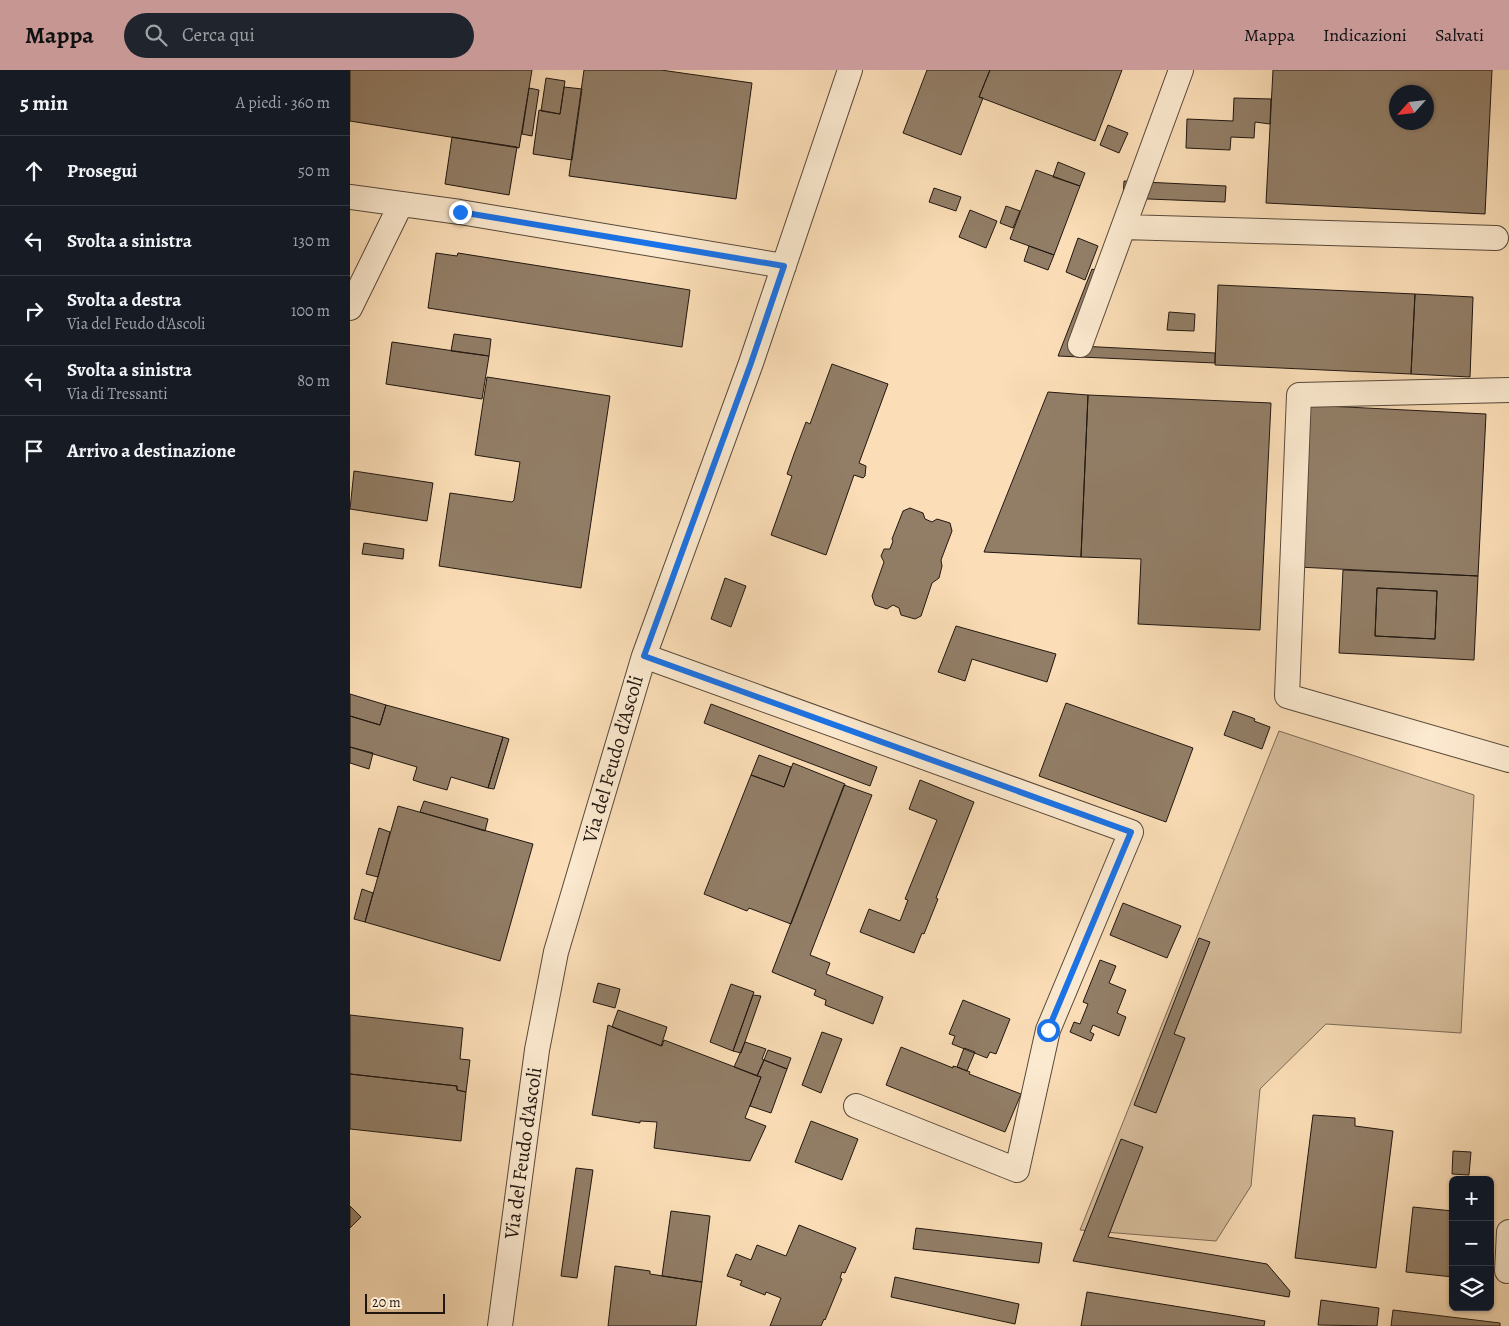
<!DOCTYPE html>
<html lang="it">
<meta charset="utf-8">
<style>
:root{--surface:#171b24;--page:#20242c;--text:#f1f3f6;--muted:#9ea1a6;--line:#363941;--accent:#c59692}
body{margin:0;font-family:Alegreya,serif;background:var(--page);color:var(--text)}
.controls{position:absolute;right:15px;bottom:15px;display:grid;overflow:hidden;border-radius:8px;box-shadow:0 1px 4px #0004}
.controls button{width:45px;height:45px;display:grid;place-items:center;padding:0;border:0;border-bottom:1px solid var(--line);background:var(--surface);color:var(--text);font:25px sans-serif}
.compass{position:absolute;left:1039px;top:15px;width:45px;height:45px;border-radius:50%;background:var(--surface);box-shadow:0 1px 4px #0004;rotate:243deg}
.scale{position:absolute;left:15px;bottom:12px;width:80px;box-sizing:border-box;padding-left:5px;border:2px solid #211710;border-top:0;font-size:14px;line-height:18px;white-space:nowrap;color:#211710;-webkit-text-stroke:4px #fcead0;paint-order:stroke}
.stop{position:absolute;width:15px;height:15px;margin:-11px;border:4px solid #1a73e8;border-radius:50%;background:#fff}
.stop.end{background:#1a73e8;border-color:#fff;box-shadow:0 1px 5px #0008}
.list{margin:0;padding:0;list-style:none}
h2{display:flex;justify-content:space-between;align-items:center;height:65px;margin:0;padding:0 20px;font-size:21px}
h2 small{font-size:16px;font-weight:400;color:var(--muted)}
.list li{display:grid;grid-template-columns:32px 1fr auto;gap:15px;align-items:center;box-sizing:border-box;height:70px;padding:0 20px;border-top:1px solid var(--line)}
.list b{display:block;font-size:19px;white-space:nowrap}
.list p{margin:0;font-size:16px;white-space:nowrap;color:var(--muted)}
.list em{font-size:16px;font-style:normal;color:var(--muted)}
.icon{flex:none;width:28px;height:28px;fill:none;stroke:currentColor;stroke-width:2;stroke-linecap:round;stroke-linejoin:round}
.map{position:relative;flex:none;width:1159px;height:1256px;overflow:hidden}
header{display:flex;align-items:center;gap:30px;box-sizing:border-box;height:70px;padding:0 25px;background:var(--accent);color:#111}
header strong{font-size:24px}
nav{display:flex;gap:28px;margin-inline-start:auto;font-size:18px}
.search{width:350px;height:45px;background:var(--page);display:flex;align-items:center;gap:12px;box-sizing:border-box;padding:0 18px;border-radius:28px;color:var(--muted);font-size:19px}
main{display:flex}
aside{flex:1;background:var(--surface)}
.map>svg:first-child{display:block}
.green{fill:#d6bc9b;stroke:#7c6a56}
.building{fill:#927e67;stroke:#211710;fill-rule:evenodd}
.lines{fill:none;stroke-linecap:round;stroke-linejoin:round}
.minor-casing{stroke:#58493a;stroke-width:26}
.minor{stroke:#fcead0;stroke-width:24}
.route{stroke:#1a73e8;stroke-width:6}
.labels{text-anchor:middle;dominant-baseline:central;stroke-width:5;stroke-linejoin:round;paint-order:stroke}
.street-label{font-size:20px;fill:#211710;stroke:#fcead0}
</style>
<header>
<strong>Mappa</strong>
<div class="search"><svg class="icon" aria-label="search" viewBox="0 0 24 24"><circle cx="10" cy="10" r="6"/><path d="M15 15l6 6"/></svg>Cerca qui</div>
<nav><a>Mappa</a><a>Indicazioni</a><a>Salvati</a></nav>
</header>
<main>
<aside>
<h2>5 min<small>A piedi · 360 m</small></h2>
<ul class="list">
<li><svg class="icon" aria-label="ahead" viewBox="0 0 24 24"><path d="M12 20V5M6 11l6-6 6 6"/></svg><div><b>Prosegui</b></div><em>50 m</em></li>
<li><svg class="icon" aria-label="left" viewBox="0 0 24 24"><path d="M17 20v-9H6M10 6l-5 5 5 5"/></svg><div><b>Svolta a sinistra</b></div><em>130 m</em></li>
<li><svg class="icon" aria-label="right" viewBox="0 0 24 24"><path d="M7 20v-9h11M14 6l5 5-5 5"/></svg><div><b>Svolta a destra</b><p>Via del Feudo d'Ascoli</p></div><em>100 m</em></li>
<li><svg class="icon" aria-label="left" viewBox="0 0 24 24"><path d="M17 20v-9H6M10 6l-5 5 5 5"/></svg><div><b>Svolta a sinistra</b><p>Via di Tressanti</p></div><em>80 m</em></li>
<li><svg class="icon" aria-label="arrive" viewBox="0 0 24 24"><path d="M6 21V4h12l-3 4 3 4H6"/></svg><div><b>Arrivo a destinazione</b></div></li>
</ul>
</aside>
<div class="map">
<svg width="1159" height="1256" viewBox="0 0 1159 1256">
<rect width="100%" height="100%" fill="#fbdeb7"/>
<filter id="stains"><feTurbulence type="fractalNoise" baseFrequency=".004" numOctaves="4"/><feColorMatrix values="0 0 0 0 .2 0 0 0 0 .09 0 0 0 0 .02 0 0 0 .5 -.17"/></filter>
<radialGradient id="worn" r=".72"><stop offset=".6" stop-color="#630" stop-opacity="0"/><stop offset="1" stop-color="#630" stop-opacity=".3"/></radialGradient>
<!-- green -->
<path class="green" d="M 929,661 L 1124,725 L 1111,963 L 976,954 L 910,1019 L 901,1116 L 866,1171 L 730,1160 Z"/>
<!-- building -->
<path class="building" d="M 0,0 L 182,0 L 169,78 L 0,51 Z
M 234,0 L 311,0 L 402,13 L 386,129 L 219,106 Z
M 577,0 L 640,0 L 629,27 L 633,28 L 611,85 L 553,63 Z
M 640,0 L 772,0 L 745,71 L 629,27 Z
M 923,0 L 1142,0 L 1135,144 L 916,133 ZM 1046,22 L 1076,22 L 1076,52 L 1046,52 Z
M 196,8 L 215,11 L 210,44 L 191,41 Z
M 214,17 L 232,19 L 222,90 L 183,84 L 189,40 L 210,44 Z
M 179,18 L 189,20 L 182,66 L 172,64 Z
M 884,28 L 921,29 L 920,54 L 905,52 L 904,68 L 881,67 L 880,80 L 836,78 L 837,49 L 883,51 Z
M 758,55 L 778,63 L 769,83 L 750,75 Z
M 102,67 L 167,77 L 159,125 L 95,114 Z
M 708,92 L 735,103 L 730,116 L 703,107 Z
M 686,100 L 730,116 L 704,185 L 660,169 Z
M 774,111 L 876,116 L 875,132 L 773,128 Z
M 584,118 L 611,127 L 606,141 L 579,132 Z
M 656,136 L 670,141 L 663,158 L 650,153 Z
M 620,140 L 647,151 L 636,178 L 609,167 Z
M 728,168 L 748,176 L 735,210 L 716,202 Z
M 679,176 L 704,185 L 698,200 L 674,191 Z
M 86,183 L 107,186 L 108,183 L 340,220 L 332,277 L 78,238 Z
M 742,199 L 757,204 L 730,276 L 865,283 L 865,293 L 708,286 Z
M 868,215 L 1065,224 L 1061,304 L 865,295 Z
M 1065,224 L 1123,227 L 1120,307 L 1061,304 Z
M 819,242 L 845,244 L 844,261 L 817,260 Z
M 104,264 L 141,269 L 139,286 L 101,281 Z
M 42,272 L 139,286 L 132,329 L 36,314 Z
M 482,294 L 538,314 L 509,393 L 516,396 L 515,406 L 513,408 L 504,405 L 476,485 L 421,465 L 442,406 L 437,404 L 444,384 L 456,352 L 460,354 Z
M 137,307 L 260,326 L 231,518 L 89,496 L 100,423 L 162,432 L 164,430 L 170,392 L 125,385 Z
M 698,322 L 738,325 L 731,487 L 634,482 Z
M 738,325 L 921,333 L 910,560 L 788,554 L 791,489 L 731,487 Z
M 956,335 L 1136,344 L 1128,506 L 948,497 Z
M 4,401 L 83,413 L 77,451 L 0,439 Z
M 560,438 L 573,443 L 575,449 L 582,452 L 587,449 L 600,453 L 602,461 L 591,490 L 592,496 L 589,508 L 582,513 L 571,546 L 565,549 L 551,545 L 549,538 L 543,535 L 537,539 L 525,535 L 522,526 L 534,492 L 531,486 L 534,479 L 540,479 L 543,471 L 542,469 L 553,441 Z
M 14,473 L 54,479 L 53,489 L 12,484 Z
M 993,500 L 1128,506 L 1124,590 L 989,583 ZM 1027,518 L 1087,521 L 1085,569 L 1025,566 Z
M 375,508 L 396,516 L 381,557 L 361,549 Z
M 1027,518 L 1087,521 L 1085,569 L 1025,566 Z
M 606,556 L 706,584 L 697,612 L 622,589 L 615,611 L 588,602 Z
M 0,624 L 36,635 L 30,655 L 0,646 Z
M 716,633 L 843,678 L 816,752 L 689,706 Z
M 361,634 L 527,697 L 520,716 L 354,653 Z
M 36,635 L 153,667 L 138,718 L 101,707 L 97,720 L 72,713 L 63,710 L 67,697 L 0,677 L 0,646 L 30,655 Z
M 883,641 L 903,648 L 905,649 L 904,651 L 920,657 L 912,679 L 874,665 Z
M 153,667 L 159,669 L 144,719 L 138,718 Z
M 0,677 L 23,683 L 19,699 L 0,693 Z
M 409,685 L 441,697 L 434,717 L 401,705 Z
M 443,693 L 495,714 L 441,854 L 399,838 L 397,841 L 354,824 L 401,705 L 434,717 Z
M 570,710 L 624,732 L 586,828 L 588,829 L 574,864 L 572,863 L 564,883 L 510,862 L 519,839 L 550,851 L 558,830 L 555,829 L 587,750 L 559,739 Z
M 494,715 L 522,725 L 460,885 L 480,893 L 476,904 L 533,927 L 523,954 L 475,935 L 476,930 L 464,925 L 466,920 L 422,902 Z
M 74,731 L 138,749 L 135,761 L 70,742 Z
M 48,736 L 183,774 L 150,891 L 15,852 Z
M 29,758 L 40,762 L 28,807 L 16,804 Z
M 12,819 L 23,823 L 15,852 L 4,849 Z
M 773,833 L 831,856 L 817,888 L 760,865 Z
M 849,868 L 860,872 L 824,964 L 835,968 L 806,1043 L 784,1035 Z
M 750,890 L 766,896 L 759,913 L 776,920 L 767,943 L 776,947 L 769,966 L 743,955 L 740,962 L 744,964 L 741,971 L 720,962 L 724,952 L 730,954 L 738,934 L 733,932 Z
M 248,913 L 270,919 L 265,938 L 243,932 Z
M 381,914 L 404,922 L 383,981 L 360,972 Z
M 403,925 L 411,926 L 391,983 L 383,981 Z
M 613,930 L 660,949 L 646,984 L 640,982 L 637,988 L 602,974 L 605,966 L 599,964 Z
M 268,940 L 317,957 L 311,976 L 262,957 Z
M 0,945 L 113,958 L 110,989 L 120,990 L 116,1022 L 107,1020 L 107,1016 L 0,1004 Z
M 258,955 L 312,976 L 314,970 L 411,1007 L 395,1048 L 416,1056 L 400,1091 L 304,1078 L 307,1052 L 290,1051 L 290,1053 L 242,1045 Z
M 472,962 L 492,969 L 471,1023 L 452,1015 Z
M 395,972 L 416,979 L 412,989 L 414,990 L 407,1006 L 384,997 Z
M 551,977 L 603,998 L 603,996 L 607,997 L 620,1002 L 619,1004 L 671,1024 L 655,1062 L 536,1015 Z
M 614,978 L 625,982 L 617,1001 L 607,997 Z
M 418,980 L 441,988 L 437,999 L 414,990 Z
M 414,990 L 437,999 L 421,1043 L 400,1036 L 411,1007 L 407,1006 Z
M 0,1004 L 107,1016 L 107,1020 L 116,1022 L 111,1071 L 0,1059 Z
M 963,1045 L 1005,1048 L 1005,1056 L 1043,1061 L 1026,1198 L 945,1188 Z
M 461,1051 L 508,1069 L 492,1110 L 445,1092 Z
M 771,1069 L 793,1077 L 758,1167 L 917,1194 L 940,1221 L 939,1227 L 723,1191 Z
M 1103,1081 L 1121,1082 L 1119,1105 L 1102,1104 Z
M 226,1098 L 243,1100 L 227,1208 L 211,1206 Z
M 0,1136 L 11,1147 L 0,1158 Z
M 1063,1137 L 1103,1141 L 1103,1207 L 1056,1202 Z
M 321,1141 L 360,1146 L 352,1212 L 312,1206 Z
M 449,1155 L 506,1178 L 495,1203 L 492,1202 L 490,1208 L 492,1209 L 475,1250 L 474,1249 L 471,1256 L 420,1256 L 431,1228 L 416,1222 L 415,1225 L 390,1215 L 392,1211 L 377,1206 L 386,1184 L 401,1190 L 407,1175 L 436,1186 Z
M 566,1158 L 692,1173 L 689,1193 L 563,1179 Z
M 265,1196 L 300,1201 L 300,1204 L 352,1212 L 346,1256 L 258,1256 Z
M 545,1207 L 669,1234 L 665,1254 L 541,1227 Z
M 737,1222 L 880,1245 L 915,1251 L 914,1256 L 731,1256 Z
M 971,1230 L 1029,1238 L 1027,1256 L 968,1255 Z
M 1043,1240 L 1150,1253 L 1150,1256 L 1041,1256 Z"/>
<g class="lines">
<!-- minor casing -->
<g class="minor-casing">
<path id="minor" d="M 0,127 L 110,142 L 434,196
M 774,157 L 1146,168
M 0,238 L 51,134
M 730,275 L 831,0
M 1159,320 L 949,325 L 937,626 L 1159,690
M 294,586 L 781,762 L 698,960 L 667,1100 L 506,1036
M 1157,1201 L 1159,1162
M 150,1256 L 187,980 L 206,882 L 294,586 L 401,293 L 500,0"/>
</g>
<!-- minor -->
<use href="#minor" class="minor"/>
</g>
<g class="lines">
<!-- route -->
<path class="route" d="M 110,142 L 434,196 L 401,293 L 294,586 L 781,762 L 698,960"/>
</g>
<g class="labels">
<!-- street labels -->
<g class="street-label">
<text transform="translate(263 689) rotate(-74)">Via del Feudo d'Ascoli</text>
<text transform="translate(173 1083) rotate(-82)">Via del Feudo d'Ascoli</text>
</g>
</g>
<rect width="100%" height="100%" filter="url(#stains)"/>
<rect width="100%" height="100%" fill="url(#worn)"/>
</svg>
<div class="controls">
<button>+</button>
<button>−</button>
<button><svg class="icon" aria-label="layers" viewBox="0 0 24 24"><path d="M12 4l9 5-9 5-9-5zM3 14l9 5 9-5"/></svg></button>
</div>
<svg class="compass" viewBox="-18 -18 36 36"><path d="M0-13l5 13h-10z" fill="#e53935"/><path d="M0 13l5-13h-10z" fill="#9ea1a6"/></svg>
<div class="scale">20 m</div>
<div class="stop" style="left:698px;top:960px"></div>
<div class="stop end" style="left:110px;top:142px"></div>
</div>
</main>
